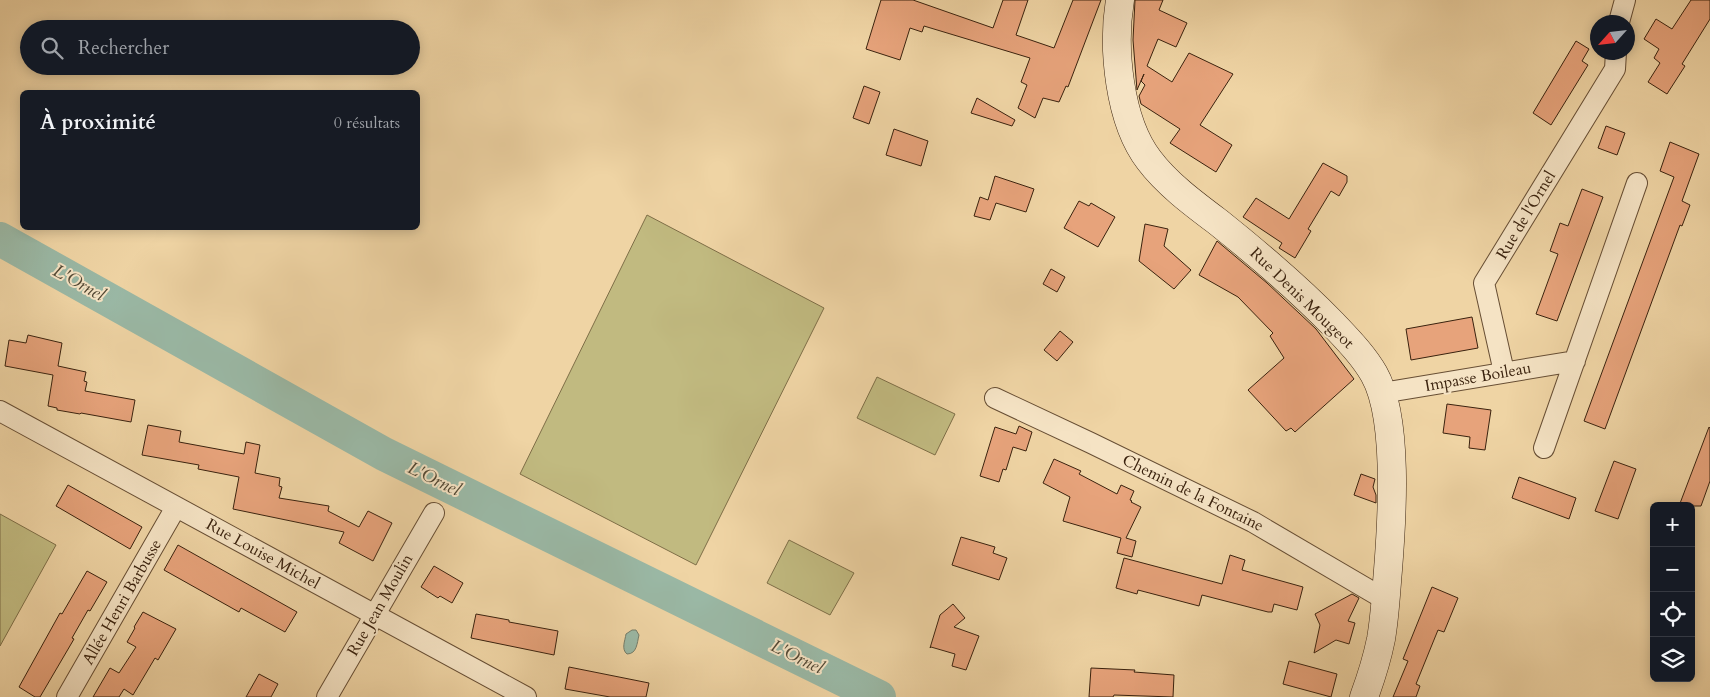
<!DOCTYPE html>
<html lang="fr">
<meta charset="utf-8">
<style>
:root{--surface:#171b24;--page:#242831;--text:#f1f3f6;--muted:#9ea1a6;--line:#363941}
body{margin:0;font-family:Cardo,serif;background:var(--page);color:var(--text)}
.controls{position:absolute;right:15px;bottom:15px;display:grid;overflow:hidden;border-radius:8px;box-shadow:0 2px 12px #0003}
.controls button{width:45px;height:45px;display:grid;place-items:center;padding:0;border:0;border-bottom:1px solid var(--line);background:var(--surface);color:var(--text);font:25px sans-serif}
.compass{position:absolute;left:1590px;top:15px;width:45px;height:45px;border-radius:50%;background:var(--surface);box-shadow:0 2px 12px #0003;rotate:243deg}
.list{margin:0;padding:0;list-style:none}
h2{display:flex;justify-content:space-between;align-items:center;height:65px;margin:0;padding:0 20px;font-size:21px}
h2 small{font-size:16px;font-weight:400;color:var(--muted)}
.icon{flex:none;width:28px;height:28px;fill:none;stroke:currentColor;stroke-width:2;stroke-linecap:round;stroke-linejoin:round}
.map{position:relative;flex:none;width:1710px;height:697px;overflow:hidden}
.search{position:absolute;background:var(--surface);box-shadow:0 2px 12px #0003;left:20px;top:20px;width:400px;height:55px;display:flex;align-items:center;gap:12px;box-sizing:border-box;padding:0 18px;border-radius:28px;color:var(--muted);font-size:19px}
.panel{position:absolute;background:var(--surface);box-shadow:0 2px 12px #0003;left:20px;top:90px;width:400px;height:140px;border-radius:8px}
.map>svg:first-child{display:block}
.green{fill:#c1ba80;stroke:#7e6e47}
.water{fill:#9ab8a5;stroke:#747c69}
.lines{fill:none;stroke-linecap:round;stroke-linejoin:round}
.river{stroke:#9ab8a5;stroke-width:34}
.building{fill:#e7a37b;stroke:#3a220e}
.street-casing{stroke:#674e34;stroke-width:22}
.secondary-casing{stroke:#3a220e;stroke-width:29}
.street{stroke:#f5e3c4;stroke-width:20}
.secondary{stroke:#f5e3c4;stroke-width:28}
.labels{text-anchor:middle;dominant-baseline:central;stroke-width:4;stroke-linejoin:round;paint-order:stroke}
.street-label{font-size:16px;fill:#3a220e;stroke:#f5e3c4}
.water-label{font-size:18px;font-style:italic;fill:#524834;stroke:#f5e3c4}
</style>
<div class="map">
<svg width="1710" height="697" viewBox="0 0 1710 697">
<rect width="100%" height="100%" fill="#efd4a4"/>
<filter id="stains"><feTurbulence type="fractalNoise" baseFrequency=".004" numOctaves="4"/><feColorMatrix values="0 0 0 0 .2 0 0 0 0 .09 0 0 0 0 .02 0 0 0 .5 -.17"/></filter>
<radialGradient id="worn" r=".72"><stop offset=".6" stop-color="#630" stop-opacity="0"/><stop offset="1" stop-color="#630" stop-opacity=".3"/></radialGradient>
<!-- green -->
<path class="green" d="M 647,215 L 824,308 L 696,565 L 520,474 Z
M 877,377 L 955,414 L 935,455 L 857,418 Z
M 0,514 L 56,545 L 0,646 Z
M 789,540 L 854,573 L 830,615 L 767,583 Z"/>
<!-- water -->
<path class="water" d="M 632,630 L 636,630 L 639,635 C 637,643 637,654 627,654 C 621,649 625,641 626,634 Z"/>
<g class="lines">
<!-- river -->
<path class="river" d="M 0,239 L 384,454 L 879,697"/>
</g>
<!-- building -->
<path class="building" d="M 881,0 L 913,0 L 993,28 L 1003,0 L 1028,0 L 1016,35 L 1054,48 L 1073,0 L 1101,0 L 1068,87 L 1066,86 L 1059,102 L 1043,98 L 1035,118 L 1018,108 L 1027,85 L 1021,82 L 1030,58 L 924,26 L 922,32 L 910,28 L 900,60 L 866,49 Z
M 1135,0 L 1163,0 L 1159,10 L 1187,23 L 1176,47 L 1158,39 L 1147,66 L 1172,82 L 1189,53 L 1233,74 L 1200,125 L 1232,145 L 1216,172 L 1170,143 L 1180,129 L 1141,104 L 1139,96 L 1145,85 L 1141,81 L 1144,74 L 1137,90 L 1133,40 Z
M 1691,0 L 1710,0 L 1710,19 L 1682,64 L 1685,66 L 1667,94 L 1648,82 L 1660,63 L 1654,58 L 1659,49 L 1644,39 L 1656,19 L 1672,29 Z
M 1576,41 L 1589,49 L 1582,61 L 1588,65 L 1551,125 L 1533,113 Z
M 864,86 L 880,92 L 869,124 L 853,118 Z
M 977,98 L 1015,120 L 1012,126 L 971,113 Z
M 1606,126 L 1625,133 L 1617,155 L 1598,148 Z
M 894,129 L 928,141 L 921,166 L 886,155 Z
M 1670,142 L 1699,154 L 1682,201 L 1690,205 L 1682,226 L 1680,225 L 1605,429 L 1584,421 L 1674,177 L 1660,171 Z
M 1323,163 L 1347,176 L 1347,182 L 1339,196 L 1331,191 L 1308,229 L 1311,231 L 1295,258 L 1279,248 L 1282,243 L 1243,217 L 1256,198 L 1289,219 Z
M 995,176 L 1034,189 L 1026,212 L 996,203 L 990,220 L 974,216 L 980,197 L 988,200 Z
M 1582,189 L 1603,197 L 1557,321 L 1536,314 L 1558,254 L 1550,251 L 1560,223 L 1568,226 Z
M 1079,201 L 1089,206 L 1091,203 L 1115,217 L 1098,247 L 1064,228 Z
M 1145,224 L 1168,229 L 1164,246 L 1191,270 L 1174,289 L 1139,261 Z
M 1217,241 L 1267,283 L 1316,329 L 1354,379 L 1295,432 L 1291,428 L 1286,431 L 1248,390 L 1284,358 L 1270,336 L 1273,333 L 1238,297 L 1199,275 Z
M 1051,269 L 1065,277 L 1057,292 L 1043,284 Z
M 1472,317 L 1478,348 L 1411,360 L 1406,329 Z
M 1060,331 L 1073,342 L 1057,361 L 1044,350 Z
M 28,335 L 62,343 L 58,366 L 86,372 L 84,381 L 87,382 L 85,391 L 135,400 L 131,422 L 81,413 L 80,414 L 57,410 L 57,408 L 48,406 L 53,375 L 5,366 L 9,340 L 26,343 Z
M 1447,404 L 1491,410 L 1485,450 L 1469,448 L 1470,437 L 1443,433 Z
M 148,425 L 181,431 L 179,442 L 244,454 L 246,442 L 260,445 L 255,473 L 280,478 L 279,486 L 282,487 L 279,498 L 329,506 L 328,511 L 359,527 L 368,511 L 392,523 L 373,561 L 339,543 L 344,532 L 233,509 L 239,477 L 198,469 L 199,465 L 142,455 Z
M 1019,426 L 1032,432 L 1026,451 L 1013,447 L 1006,470 L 1003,469 L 999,482 L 980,476 L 995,427 L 1016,434 Z
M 1709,427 L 1710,428 L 1710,481 L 1701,506 L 1679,506 Z
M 1054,459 L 1081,471 L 1079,474 L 1117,494 L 1121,485 L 1134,491 L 1130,500 L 1132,501 L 1131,502 L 1141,507 L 1126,538 L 1136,541 L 1132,557 L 1117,553 L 1121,538 L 1063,521 L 1070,497 L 1043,483 Z
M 1614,461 L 1636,469 L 1618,519 L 1595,511 Z
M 1361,474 L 1375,479 L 1373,487 L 1376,495 L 1376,503 L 1354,495 Z
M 1519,477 L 1576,498 L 1569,519 L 1512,498 Z
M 68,485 L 142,527 L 130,549 L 56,506 Z
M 961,537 L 995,547 L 993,553 L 1007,558 L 999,580 L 952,565 Z
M 178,545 L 297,612 L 285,632 L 241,608 L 239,612 L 164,570 Z
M 1230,555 L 1245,560 L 1242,570 L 1303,587 L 1297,610 L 1274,604 L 1272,612 L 1268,612 L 1202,595 L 1199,606 L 1138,590 L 1137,594 L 1116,588 L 1124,558 L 1222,584 Z
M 434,566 L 463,583 L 452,603 L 440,596 L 438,598 L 421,587 Z
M 87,571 L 107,582 L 90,611 L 88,610 L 72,638 L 74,639 L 40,697 L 35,697 L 19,687 L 60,613 L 62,614 Z
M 1432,587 L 1458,598 L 1444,632 L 1438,630 L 1416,684 L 1420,686 L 1416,697 L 1393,697 L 1408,661 L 1403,659 Z
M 1352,594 L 1359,598 L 1348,621 L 1355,623 L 1349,644 L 1336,640 L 1314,653 L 1320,625 L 1315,614 Z
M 953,604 L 965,618 L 954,627 L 979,636 L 966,670 L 952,666 L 955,654 L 931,647 L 930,648 L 940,615 Z
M 143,612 L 176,629 L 158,660 L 155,658 L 133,695 L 124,689 L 119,697 L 93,697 L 110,668 L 119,673 L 136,647 L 127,642 L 135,628 L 134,627 Z
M 476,614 L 509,620 L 509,622 L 558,631 L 554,655 L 471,638 Z
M 1289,661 L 1337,674 L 1331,697 L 1283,684 Z
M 569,667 L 649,683 L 646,697 L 610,697 L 565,689 Z
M 1091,668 L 1135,670 L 1134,672 L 1174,675 L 1173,697 L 1114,695 L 1113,697 L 1089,697 Z
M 259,674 L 278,684 L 271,697 L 246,697 Z"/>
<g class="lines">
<!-- street casing -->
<g class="street-casing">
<path id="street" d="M 1619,22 L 1625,0
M 1504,372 L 1484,283 L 1615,69 L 1616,52
M 1382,393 L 1575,361
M 995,398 L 1091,443 L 1253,522 L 1386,600
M 0,411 L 526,697
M 1544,448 L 1637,183
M 67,697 L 176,507
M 327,697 L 434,513"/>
</g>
<!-- secondary casing -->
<g class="secondary-casing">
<path id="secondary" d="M 1120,0 C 1112,48 1119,121 1149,160 C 1167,184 1194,204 1218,222 C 1258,254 1297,287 1333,324 C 1348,340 1363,355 1374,374 C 1399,418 1392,520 1388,570 C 1386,593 1385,616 1381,639 C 1377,659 1371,678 1364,697"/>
</g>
<!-- street -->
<use href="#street" class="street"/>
<!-- secondary -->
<use href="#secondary" class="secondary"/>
</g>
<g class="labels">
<!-- street labels -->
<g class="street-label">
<text transform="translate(1526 215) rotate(-59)">Rue de l'Ornel</text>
<text transform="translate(1302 298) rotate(44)">Rue Denis Mougeot</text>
<text transform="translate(1478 377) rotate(-10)">Impasse Boileau</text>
<text transform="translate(1193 493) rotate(26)">Chemin de la Fontaine</text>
<text transform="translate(263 554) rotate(29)">Rue Louise Michel</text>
<text transform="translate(122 602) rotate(-60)">Allée Henri Barbusse</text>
<text transform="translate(380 605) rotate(-60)">Rue Jean Moulin</text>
</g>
<!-- water labels -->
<g class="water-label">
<text transform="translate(79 283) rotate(29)">L'Ornel</text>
<text transform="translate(434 479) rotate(26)">L'Ornel</text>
<text transform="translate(797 657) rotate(26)">L'Ornel</text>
</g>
</g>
<rect width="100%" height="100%" filter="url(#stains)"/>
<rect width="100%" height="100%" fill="url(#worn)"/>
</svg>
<div class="controls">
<button>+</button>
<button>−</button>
<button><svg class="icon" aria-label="locate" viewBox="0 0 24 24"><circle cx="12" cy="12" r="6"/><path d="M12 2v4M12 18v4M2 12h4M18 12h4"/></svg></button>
<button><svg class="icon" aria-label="layers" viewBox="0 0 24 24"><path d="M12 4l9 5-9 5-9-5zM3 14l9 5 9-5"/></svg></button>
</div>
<svg class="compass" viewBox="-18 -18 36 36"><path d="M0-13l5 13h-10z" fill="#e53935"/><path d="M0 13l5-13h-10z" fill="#9ea1a6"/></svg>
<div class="search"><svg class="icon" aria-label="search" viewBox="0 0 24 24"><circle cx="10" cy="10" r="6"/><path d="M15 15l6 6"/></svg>Rechercher</div>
<section class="panel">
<h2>À proximité<small>0 résultats</small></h2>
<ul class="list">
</ul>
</section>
</div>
